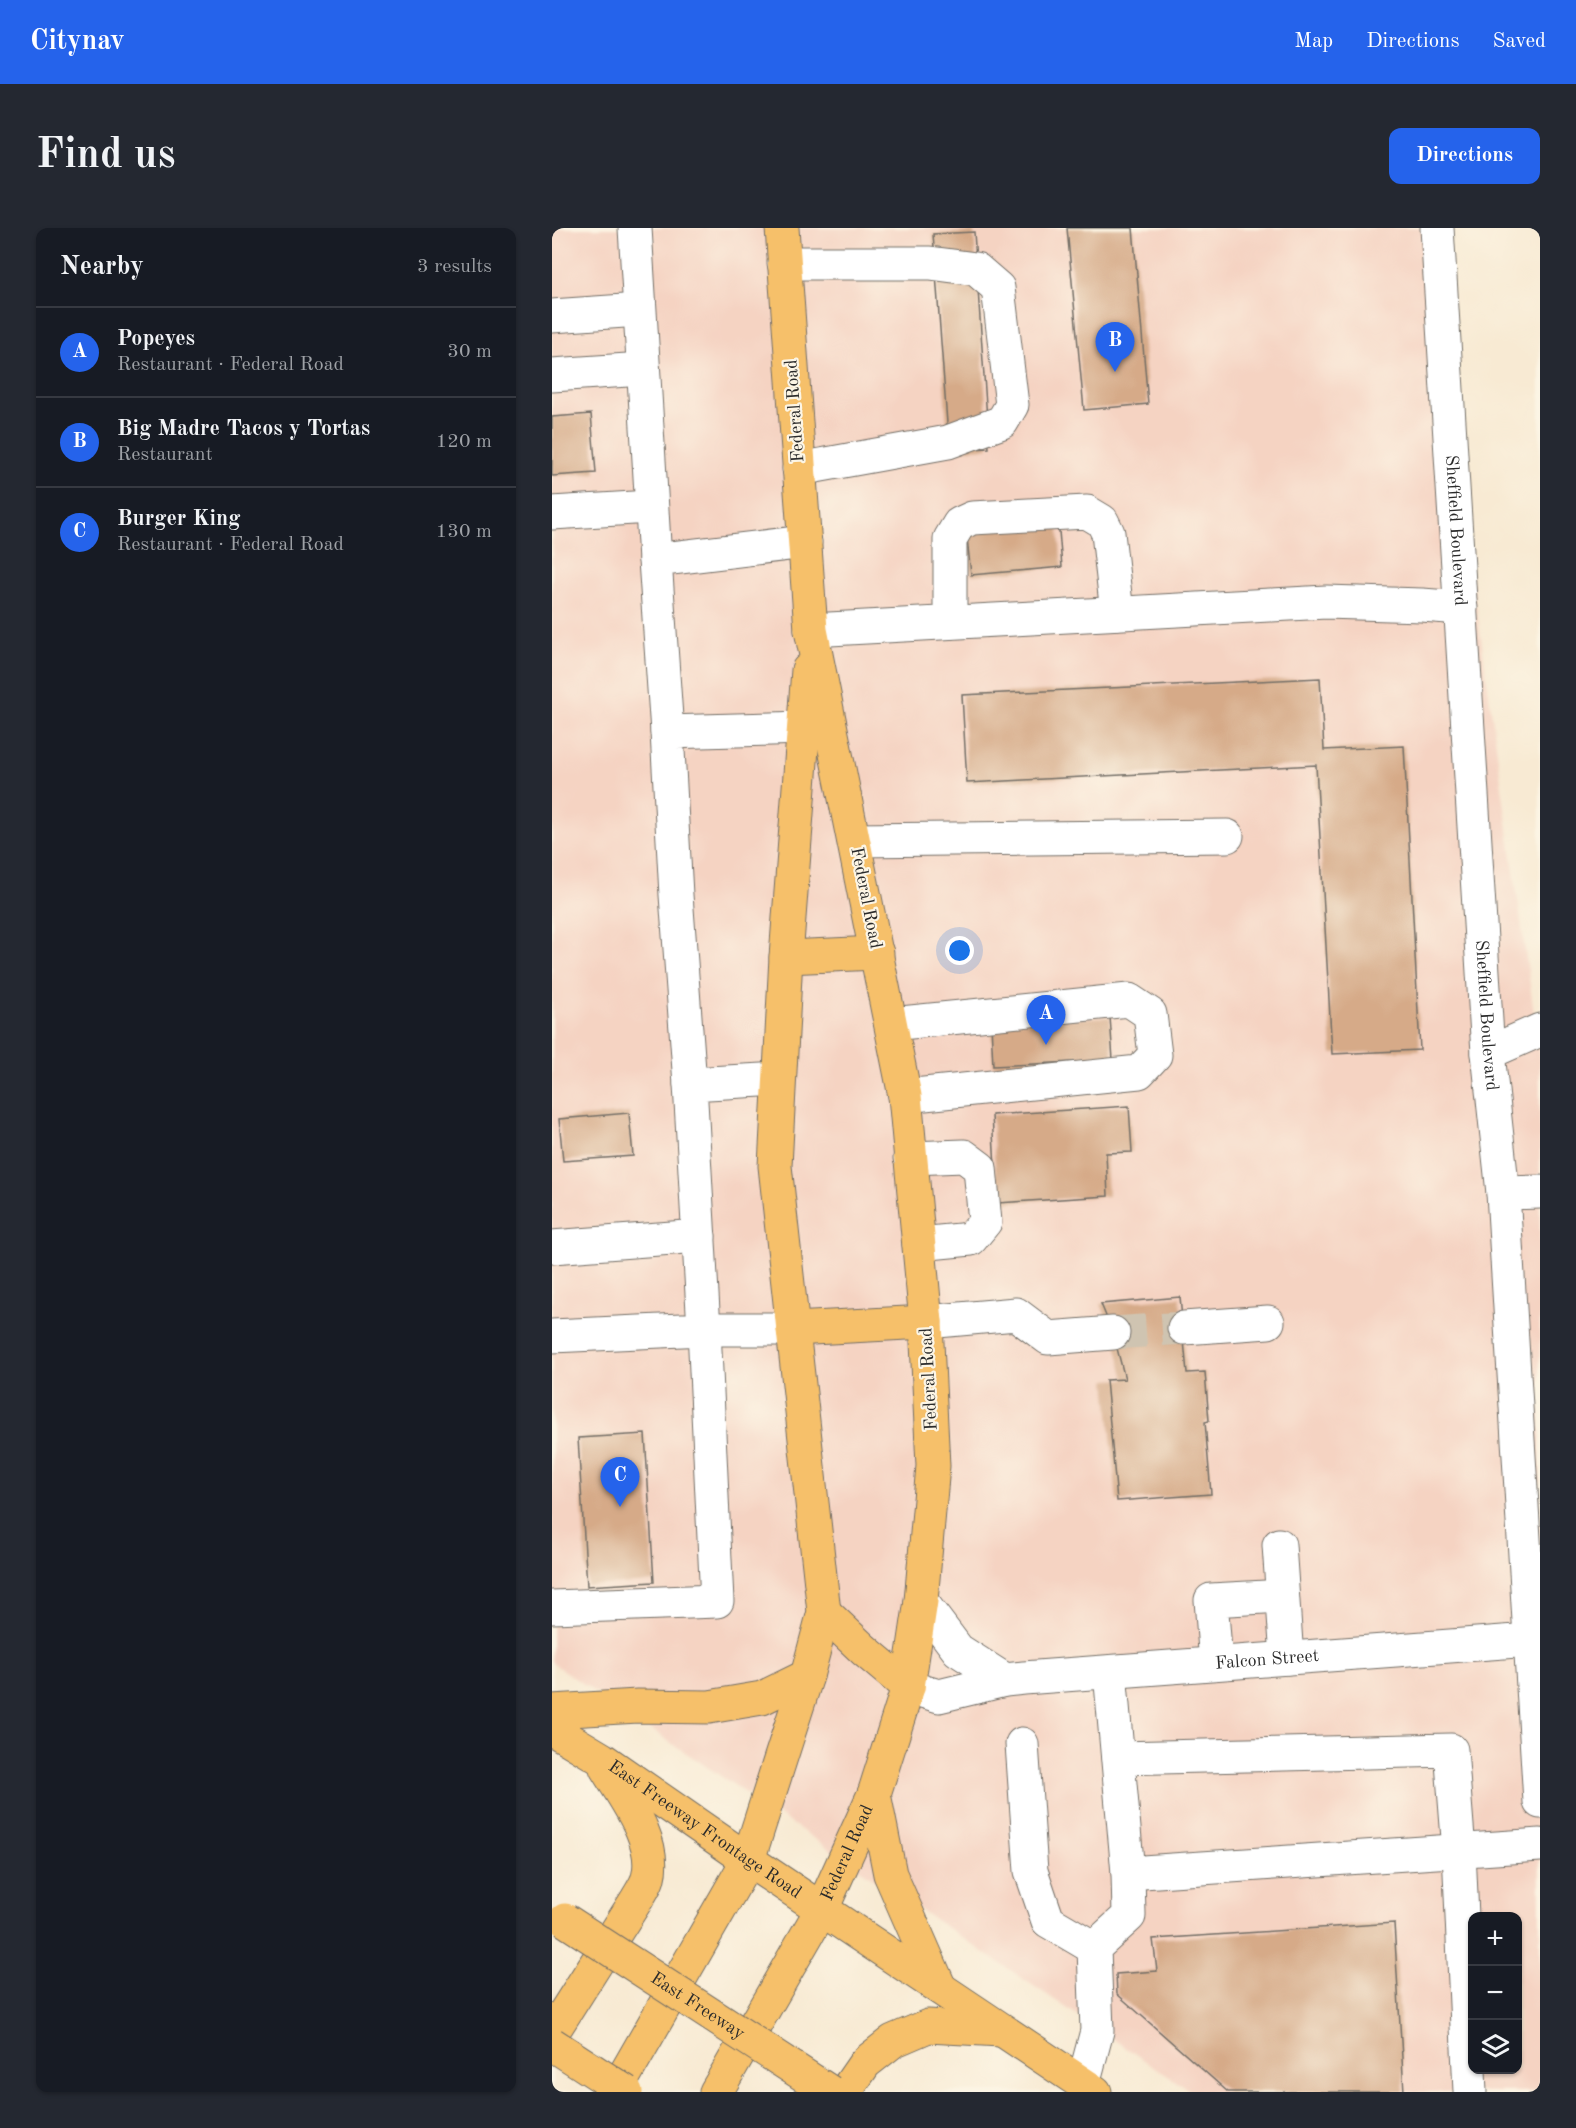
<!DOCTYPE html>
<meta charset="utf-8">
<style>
:root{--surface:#171b24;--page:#242831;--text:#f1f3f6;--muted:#9ea1a6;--line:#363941;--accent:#2563eb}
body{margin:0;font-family:"Old Standard TT",serif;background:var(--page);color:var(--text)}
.controls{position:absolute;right:18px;bottom:18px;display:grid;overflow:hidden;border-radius:12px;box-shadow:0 2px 4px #0004}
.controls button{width:54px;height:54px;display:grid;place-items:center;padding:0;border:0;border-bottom:2px solid var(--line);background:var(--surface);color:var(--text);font:30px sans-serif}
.you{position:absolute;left:408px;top:723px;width:21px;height:21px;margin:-15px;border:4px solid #fff;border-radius:50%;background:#1a73e8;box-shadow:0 0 0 9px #1a73e833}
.badge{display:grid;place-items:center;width:39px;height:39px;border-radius:50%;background:var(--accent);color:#fff;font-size:20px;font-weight:700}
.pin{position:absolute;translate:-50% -50px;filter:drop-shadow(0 2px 3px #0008)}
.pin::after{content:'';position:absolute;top:32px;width:21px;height:18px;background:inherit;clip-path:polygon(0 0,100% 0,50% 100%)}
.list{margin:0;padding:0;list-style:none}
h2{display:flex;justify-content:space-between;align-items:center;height:78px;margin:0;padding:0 24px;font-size:26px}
h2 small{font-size:20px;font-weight:400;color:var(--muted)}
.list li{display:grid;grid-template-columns:39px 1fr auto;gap:18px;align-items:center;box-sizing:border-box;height:90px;padding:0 24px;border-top:2px solid var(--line)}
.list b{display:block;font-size:22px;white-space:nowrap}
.list p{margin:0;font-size:20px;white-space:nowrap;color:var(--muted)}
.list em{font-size:20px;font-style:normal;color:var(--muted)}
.icon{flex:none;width:33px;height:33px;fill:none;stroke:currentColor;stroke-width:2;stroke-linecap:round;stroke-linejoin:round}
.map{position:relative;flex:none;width:988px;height:1864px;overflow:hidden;border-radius:12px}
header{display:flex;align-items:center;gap:36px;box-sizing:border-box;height:84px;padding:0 30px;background:var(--accent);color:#fff}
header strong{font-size:28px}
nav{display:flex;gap:33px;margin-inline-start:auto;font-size:21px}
.intro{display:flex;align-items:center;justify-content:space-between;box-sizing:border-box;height:144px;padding:0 36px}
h1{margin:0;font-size:42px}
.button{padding:15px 27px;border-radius:12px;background:var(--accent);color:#fff;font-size:21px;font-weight:700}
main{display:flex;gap:36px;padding:0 36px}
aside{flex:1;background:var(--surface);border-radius:12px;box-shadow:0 2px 4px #0004}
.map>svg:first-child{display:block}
.built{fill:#f5d3c2;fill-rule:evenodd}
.building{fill:#d6aa88}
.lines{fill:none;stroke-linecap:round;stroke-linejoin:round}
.minor-tunnel{stroke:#cfc4b1;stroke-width:33;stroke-dasharray:33 16;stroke-linecap:butt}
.minor-casing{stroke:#736e66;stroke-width:35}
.major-casing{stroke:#736e66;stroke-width:35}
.minor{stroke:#fff;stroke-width:33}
.major{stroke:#f6c06b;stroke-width:33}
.highway-bridge-casing{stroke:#736e66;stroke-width:35;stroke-linecap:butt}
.highway-bridge{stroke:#f6c06b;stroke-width:33}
.labels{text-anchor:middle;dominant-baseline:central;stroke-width:4.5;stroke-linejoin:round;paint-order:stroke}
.street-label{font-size:18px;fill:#2b2b2b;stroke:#fcf5e5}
</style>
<header>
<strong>Citynav</strong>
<nav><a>Map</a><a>Directions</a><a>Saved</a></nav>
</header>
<div class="intro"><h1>Find us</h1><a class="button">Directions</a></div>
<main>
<aside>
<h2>Nearby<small>3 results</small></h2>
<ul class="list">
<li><span class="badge">A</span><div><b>Popeyes</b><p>Restaurant · Federal Road</p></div><em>30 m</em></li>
<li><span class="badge">B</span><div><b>Big Madre Tacos y Tortas</b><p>Restaurant</p></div><em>120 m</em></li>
<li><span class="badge">C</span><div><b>Burger King</b><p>Restaurant · Federal Road</p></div><em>130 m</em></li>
</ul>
</aside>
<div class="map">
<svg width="988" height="1864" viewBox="0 0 988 1864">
<rect width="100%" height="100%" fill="#fcf5e5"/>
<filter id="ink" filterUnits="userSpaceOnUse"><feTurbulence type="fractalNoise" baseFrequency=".0167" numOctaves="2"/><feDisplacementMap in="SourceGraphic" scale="12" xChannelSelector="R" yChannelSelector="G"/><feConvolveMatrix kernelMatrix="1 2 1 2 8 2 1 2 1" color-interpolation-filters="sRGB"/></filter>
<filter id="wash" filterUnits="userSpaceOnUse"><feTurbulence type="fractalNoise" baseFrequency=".008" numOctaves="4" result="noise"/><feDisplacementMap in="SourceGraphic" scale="24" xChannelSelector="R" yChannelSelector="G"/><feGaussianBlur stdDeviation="1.35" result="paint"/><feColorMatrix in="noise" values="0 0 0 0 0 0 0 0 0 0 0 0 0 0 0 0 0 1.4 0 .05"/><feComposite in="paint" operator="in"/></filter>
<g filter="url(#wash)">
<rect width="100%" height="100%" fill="#f8ead3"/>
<!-- built -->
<path class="built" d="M 0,0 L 871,0 L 988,828 L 988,1864 L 640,1864 L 0,1435 ZM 921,1688 L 966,1688 L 966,1842 L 921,1842 Z"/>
<g id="blocks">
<!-- building -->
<path class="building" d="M 515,0 L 581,0 L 596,176 L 532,182 Z
M 422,4 L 437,220 L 397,222 L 381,6 Z
M 39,186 L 44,245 L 0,248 L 0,189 Z
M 506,291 L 510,339 L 419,347 L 414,300 Z
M 768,450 L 772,522 L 852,518 L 868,822 L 780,826 L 764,537 L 415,555 L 410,467 Z
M 558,789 L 561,832 L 441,838 L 439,795 Z
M 577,878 L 580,924 L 554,925 L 556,968 L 445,975 L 440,887 Z
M 77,885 L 81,928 L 11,933 L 7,891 Z
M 628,1069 L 635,1145 L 653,1144 L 657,1193 L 653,1194 L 659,1266 L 565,1273 L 554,1152 L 573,1151 L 561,1105 L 549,1076 Z
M 93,1206 L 102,1354 L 35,1358 L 26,1210 Z
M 842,1695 L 852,1864 L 676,1864 L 565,1766 L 564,1746 L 605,1743 L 601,1711 Z"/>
</g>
</g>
<g filter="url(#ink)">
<use href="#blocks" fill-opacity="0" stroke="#736e66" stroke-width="1.5"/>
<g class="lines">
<!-- minor-tunnel -->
<path class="minor-tunnel" d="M 561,1105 L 632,1100"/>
<!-- minor casing -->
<g class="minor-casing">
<g id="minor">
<path d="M 83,0 L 103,332"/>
<path id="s1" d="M 885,0 L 936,825 L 951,965 L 988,1574"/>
<path d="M 232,35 L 378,35 L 424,41 L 446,60 L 460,177 L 450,194 L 396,214 L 247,241"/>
<path d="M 0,88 L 87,82"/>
<path d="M 0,147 L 91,141"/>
<path d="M 0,285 L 98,279"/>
<path d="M 398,394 L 398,311 L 407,296 L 420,290 L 535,284 L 550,293 L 556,305 L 565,385"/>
<path d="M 259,402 L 774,374 L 870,377 L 909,380"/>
<path d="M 115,504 L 103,332 L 253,314"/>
<path d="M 302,612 L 675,608"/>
<path d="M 339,796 L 577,772 L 598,786 L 603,827 L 587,844 L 353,868"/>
<path d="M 936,825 L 988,802"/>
<path d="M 138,856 L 124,667 L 115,504 L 252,500"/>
<path d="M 358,930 L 412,928 L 428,940 L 433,994 L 419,1011 L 367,1016"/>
<path d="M 951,965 L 988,964"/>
<path d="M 0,1019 L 147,1008"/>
<path d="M 374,1094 L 464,1086 L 496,1110 L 561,1105"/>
<path d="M 632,1100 L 716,1094"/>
<path d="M 0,1108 L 152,1101 L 138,856 L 227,851"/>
<path d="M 727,1317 L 735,1430"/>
<path d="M 369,1373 L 406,1422 L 453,1452"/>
<path d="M 0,1379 L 165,1373 L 152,1101 L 241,1101"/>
<path d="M 664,1435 L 659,1372 L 730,1368"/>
<path id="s2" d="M 356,1459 L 387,1468 L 453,1452 L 472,1450 L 978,1412 L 988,1420"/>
<path d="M 470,1516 L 479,1643 L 496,1693 L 542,1720"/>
<path d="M 566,1530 L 899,1522 L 907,1623 L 918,1864"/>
<path d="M 576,1645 L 988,1617"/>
<path d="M 531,1856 L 545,1803 L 542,1720 L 577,1688 L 576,1645 L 558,1444"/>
</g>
</g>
<!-- major casing -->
<g class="major-casing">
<g id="major">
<path d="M 234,729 L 325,725"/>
<path d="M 241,1101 L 374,1094"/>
<path d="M 272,1384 L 312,1422 L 356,1459"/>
<path d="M 0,1483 L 86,1478 L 157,1479 L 210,1470 L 255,1448"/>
<path id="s3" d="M 0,1501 L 50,1531 L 196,1632 L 543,1864"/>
<path d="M 322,1566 L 338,1646 L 388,1760"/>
<path d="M 0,1805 L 85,1671 C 89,1664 94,1657 96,1650 C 106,1613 72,1570 54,1540"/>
<path d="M 63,1864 L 196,1632 L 255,1448 L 272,1384 L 223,938 L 234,729 L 256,442"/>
<path id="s4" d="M 164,1864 L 270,1681 L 322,1566 L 356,1459 L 369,1373 L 381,1238 L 374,1094 L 353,868 L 259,402 L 230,0"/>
<path d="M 293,1864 L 313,1835 L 341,1813 L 376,1798 L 449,1802"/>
</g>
</g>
<!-- minor -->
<use href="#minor" class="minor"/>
<!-- major -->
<use href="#major" class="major"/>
<!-- highway-bridge casing -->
<g class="highway-bridge-casing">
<g id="highway-bridge">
<path id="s5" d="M 13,1692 L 278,1864"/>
<path d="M 0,1816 L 74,1864"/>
</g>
</g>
<!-- highway-bridge -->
<use href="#highway-bridge" class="highway-bridge"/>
</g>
</g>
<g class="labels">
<!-- street labels -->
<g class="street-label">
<text transform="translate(243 183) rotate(-94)">Federal Road</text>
<text stroke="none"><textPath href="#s1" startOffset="303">Sheffield Boulevard</textPath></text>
<text transform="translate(314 670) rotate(79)">Federal Road</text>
<text stroke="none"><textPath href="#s1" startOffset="789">Sheffield Boulevard</textPath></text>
<text transform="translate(377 1151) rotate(-93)">Federal Road</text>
<text stroke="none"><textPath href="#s2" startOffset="363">Falcon Street</textPath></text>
<text stroke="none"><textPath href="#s3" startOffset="183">East Freeway Frontage Road</textPath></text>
<text stroke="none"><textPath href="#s4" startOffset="273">Federal Road</textPath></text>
<text stroke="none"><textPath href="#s5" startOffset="158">East Freeway</textPath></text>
</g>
</g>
</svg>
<div class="controls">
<button>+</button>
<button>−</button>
<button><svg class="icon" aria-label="layers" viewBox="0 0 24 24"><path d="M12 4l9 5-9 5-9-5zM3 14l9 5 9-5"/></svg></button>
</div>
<div class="you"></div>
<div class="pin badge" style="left:494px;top:817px">A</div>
<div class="pin badge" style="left:563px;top:144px">B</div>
<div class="pin badge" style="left:68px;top:1279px">C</div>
</div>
</main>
